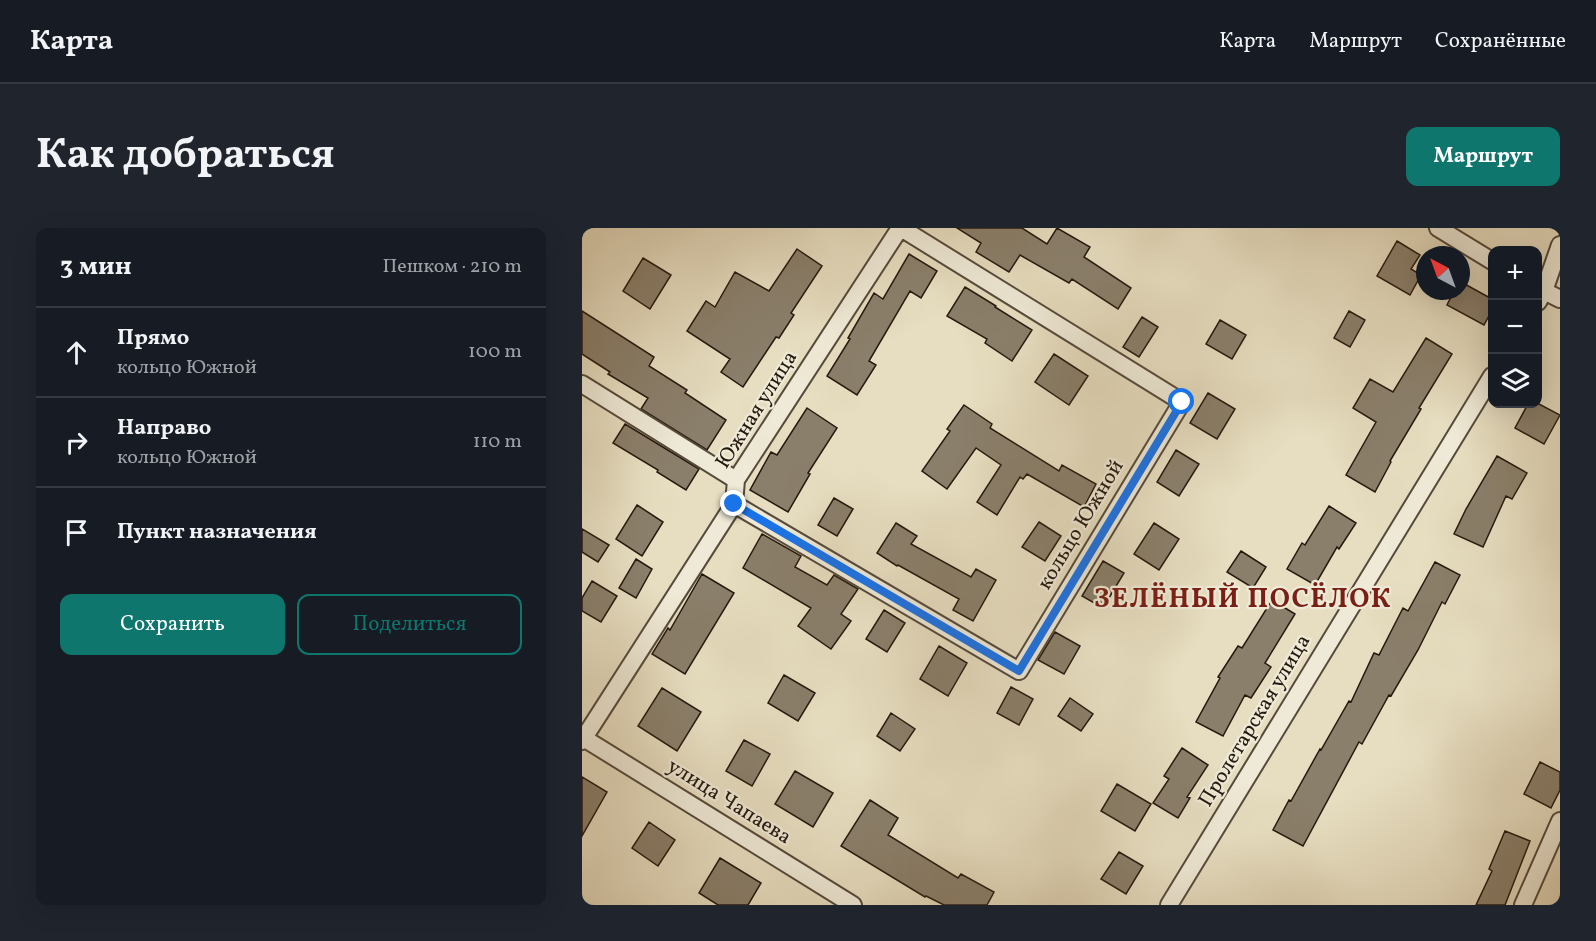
<!DOCTYPE html>
<html lang="ru">
<meta charset="utf-8">
<style>
:root{--surface:#171b24;--page:#20242c;--text:#f1f3f6;--muted:#9ea1a6;--line:#363941;--accent:#0f766e}
body{margin:0;font-family:Vollkorn,serif;background:var(--page);color:var(--text)}
.controls{position:absolute;right:18px;top:18px;display:grid;overflow:hidden;border-radius:12px;box-shadow:0 6px 24px #0002}
.controls button{width:54px;height:54px;display:grid;place-items:center;padding:0;border:0;border-bottom:2px solid var(--line);background:var(--surface);color:var(--text);font:30px sans-serif}
.compass{position:absolute;left:834px;top:18px;width:54px;height:54px;border-radius:50%;background:var(--surface);box-shadow:0 6px 24px #0002;rotate:319deg}
.stop{position:absolute;width:18px;height:18px;margin:-14px;border:4px solid #1a73e8;border-radius:50%;background:#fff}
.stop.end{background:#1a73e8;border-color:#fff;box-shadow:0 2px 6px #0008}
.list{margin:0;padding:0;list-style:none}
h2{display:flex;justify-content:space-between;align-items:center;height:78px;margin:0;padding:0 24px;font-size:26px}
h2 small{font-size:20px;font-weight:400;color:var(--muted)}
.list li{display:grid;grid-template-columns:39px 1fr auto;gap:18px;align-items:center;box-sizing:border-box;height:90px;padding:0 24px;border-top:2px solid var(--line)}
.list b{display:block;font-size:22px;white-space:nowrap}
.list p{margin:0;font-size:20px;white-space:nowrap;color:var(--muted)}
.list em{font-size:20px;font-style:normal;color:var(--muted)}
.actions{display:flex;gap:12px;padding:18px 24px}
.actions a{flex:1;padding:14px 0;border:2px solid var(--accent);border-radius:12px;text-align:center;font-size:21px;color:var(--accent)}
.actions .main{background:var(--accent);color:#fff}
.icon{flex:none;width:33px;height:33px;fill:none;stroke:currentColor;stroke-width:2;stroke-linecap:round;stroke-linejoin:round}
.map{position:relative;flex:none;width:978px;height:677px;overflow:hidden;border-radius:12px}
header{display:flex;align-items:center;gap:36px;box-sizing:border-box;height:84px;padding:0 30px;background:var(--surface);border-bottom:2px solid var(--line)}
header strong{font-size:28px}
nav{display:flex;gap:33px;margin-inline-start:auto;font-size:21px}
.intro{display:flex;align-items:center;justify-content:space-between;box-sizing:border-box;height:144px;padding:0 36px}
h1{margin:0;font-size:42px}
.button{padding:15px 27px;border-radius:12px;background:var(--accent);color:#fff;font-size:21px;font-weight:700}
main{display:flex;gap:36px;padding:0 36px}
aside{flex:1;background:var(--surface);border-radius:12px;box-shadow:0 6px 24px #0002}
.map>svg:first-child{display:block}
.building{fill:#8a7f6b;stroke:#25190e;stroke-width:1.5}
.lines{fill:none;stroke-linecap:round;stroke-linejoin:round}
.street-casing{stroke:#564a3b;stroke-width:20}
.street{stroke:#efead7;stroke-width:16}
.route{stroke:#1a73e8;stroke-width:8}
.labels{text-anchor:middle;dominant-baseline:central;stroke-width:4.5;stroke-linejoin:round;paint-order:stroke}
.street-label{font-size:21px;fill:#25190e;stroke:#efead7}
.district-label{font-size:27px;font-weight:bold;letter-spacing:1.5px;fill:#7a1f14;stroke:#efead7}
</style>
<header>
<strong>Карта</strong>
<nav><a>Карта</a><a>Маршрут</a><a>Сохранённые</a></nav>
</header>
<div class="intro"><h1>Как добраться</h1><a class="button">Маршрут</a></div>
<main>
<aside>
<h2>3 мин<small>Пешком · 210 m</small></h2>
<ul class="list">
<li><svg class="icon" aria-label="ahead" viewBox="0 0 24 24"><path d="M12 20V5M6 11l6-6 6 6"/></svg><div><b>Прямо</b><p>кольцо Южной</p></div><em>100 m</em></li>
<li><svg class="icon" aria-label="right" viewBox="0 0 24 24"><path d="M7 20v-9h11M14 6l5 5-5 5"/></svg><div><b>Направо</b><p>кольцо Южной</p></div><em>110 m</em></li>
<li><svg class="icon" aria-label="arrive" viewBox="0 0 24 24"><path d="M6 21V4h12l-3 4 3 4H6"/></svg><div><b>Пункт назначения</b></div></li>
</ul>
<div class="actions"><a class="main">Сохранить</a><a>Поделиться</a></div>
</aside>
<div class="map">
<svg width="978" height="677" viewBox="0 0 978 677">
<rect width="100%" height="100%" fill="#e7dec1"/>
<filter id="stains"><feTurbulence type="fractalNoise" baseFrequency=".00333" numOctaves="4"/><feColorMatrix values="0 0 0 0 .2 0 0 0 0 .09 0 0 0 0 .02 0 0 0 .5 -.17"/></filter>
<radialGradient id="worn" r=".72"><stop offset=".6" stop-color="#630" stop-opacity="0"/><stop offset="1" stop-color="#630" stop-opacity=".3"/></radialGradient>
<!-- building -->
<path class="building" d="M 375,0 L 440,0 L 465,16 L 475,0 L 508,19 L 502,29 L 549,60 L 536,81 L 490,51 L 487,55 L 438,27 L 427,44 L 394,24 L 399,15 Z
M 815,13 L 838,27 L 829,41 L 839,47 L 828,67 L 795,48 Z
M 215,21 L 240,38 L 209,85 L 212,87 L 197,110 L 194,109 L 161,159 L 139,144 L 148,131 L 105,103 L 124,73 L 133,79 L 153,44 L 187,63 Z
M 327,26 L 355,43 L 339,70 L 328,63 L 287,133 L 294,137 L 275,167 L 245,148 L 268,111 L 266,110 L 292,65 L 301,71 Z
M 61,30 L 89,47 L 68,81 L 41,63 Z
M 879,54 L 910,71 L 910,82 L 902,97 L 865,77 L 872,63 L 879,63 Z
M 383,59 L 414,78 L 413,79 L 450,102 L 430,133 L 403,115 L 405,111 L 365,88 Z
M 0,83 L 72,129 L 67,138 L 105,162 L 103,165 L 144,192 L 125,222 L 59,181 L 66,170 L 26,146 L 28,144 L 0,126 Z
M 767,83 L 783,92 L 768,119 L 752,110 Z
M 560,89 L 576,99 L 557,129 L 541,119 Z
M 638,92 L 664,107 L 650,131 L 624,116 Z
M 844,110 L 870,126 L 837,180 L 839,181 L 808,233 L 809,234 L 793,264 L 764,247 L 794,194 L 771,180 L 788,151 L 811,164 Z
M 472,126 L 506,148 L 487,177 L 453,154 Z
M 626,165 L 653,181 L 635,211 L 608,195 Z
M 946,176 L 957,176 L 978,187 L 962,216 L 933,200 Z
M 382,177 L 410,196 L 408,200 L 477,243 L 480,237 L 514,256 L 502,279 L 445,246 L 441,251 L 438,249 L 415,287 L 395,274 L 419,237 L 394,220 L 365,261 L 340,243 L 368,203 L 365,201 Z
M 225,180 L 255,200 L 226,245 L 228,246 L 206,284 L 168,262 L 189,224 L 195,227 Z
M 43,196 L 117,241 L 104,262 L 75,244 L 76,242 L 31,215 Z
M 594,222 L 617,236 L 597,268 L 575,254 Z
M 915,228 L 945,245 L 930,271 L 924,268 L 901,319 L 872,306 L 884,281 Z
M 252,270 L 271,281 L 255,308 L 236,297 Z
M 55,277 L 81,294 L 60,328 L 34,311 Z
M 747,278 L 774,295 L 757,321 L 755,319 L 733,357 L 705,341 L 720,315 L 723,317 Z
M 457,294 L 479,308 L 463,333 L 440,319 Z
M 314,295 L 335,308 L 329,316 L 389,349 L 394,341 L 414,352 L 391,393 L 371,382 L 377,371 L 316,337 L 315,338 L 295,325 Z
M 572,295 L 597,311 L 577,342 L 552,326 Z
M 0,301 L 27,317 L 16,334 L 0,324 Z
M 180,306 L 219,328 L 213,339 L 245,357 L 252,347 L 276,361 L 259,386 L 269,393 L 249,421 L 216,398 L 229,380 L 161,340 Z
M 659,323 L 684,339 L 671,360 L 645,344 Z
M 54,331 L 70,341 L 54,370 L 37,360 Z
M 521,333 L 542,345 L 521,380 L 500,368 Z
M 853,334 L 878,347 L 863,376 L 860,374 L 836,422 L 809,468 L 807,467 L 780,516 L 777,514 L 721,618 L 691,602 L 707,572 L 709,573 L 738,521 L 739,522 L 767,473 L 769,474 L 792,425 L 797,427 L 821,380 L 826,383 Z
M 120,346 L 152,365 L 103,446 L 70,426 L 86,400 L 88,402 Z
M 10,353 L 35,368 L 19,394 L 0,383 L 0,370 Z
M 690,372 L 713,386 L 683,435 L 689,439 L 669,470 L 663,467 L 641,508 L 614,494 L 638,450 L 636,449 L 656,418 L 660,420 Z
M 302,382 L 323,395 L 305,424 L 284,411 Z
M 473,404 L 498,418 L 482,446 L 456,432 Z
M 357,418 L 385,435 L 366,468 L 338,451 Z
M 202,447 L 233,465 L 216,493 L 186,475 Z
M 429,459 L 451,471 L 437,497 L 415,485 Z
M 80,460 L 119,484 L 95,523 L 56,498 Z
M 488,470 L 511,486 L 499,503 L 476,488 Z
M 309,485 L 333,501 L 318,523 L 295,508 Z
M 162,512 L 188,526 L 170,558 L 144,543 Z
M 600,520 L 626,537 L 605,569 L 608,570 L 596,590 L 571,575 L 587,551 L 582,548 Z
M 958,534 L 978,544 L 978,562 L 969,580 L 942,566 Z
M 213,543 L 251,565 L 231,599 L 193,576 Z
M 0,549 L 25,564 L 0,608 Z
M 535,556 L 569,576 L 553,603 L 519,583 Z
M 288,572 L 316,590 L 306,607 L 376,650 L 379,646 L 412,664 L 405,677 L 362,677 L 344,668 L 343,669 L 259,618 Z
M 67,594 L 93,612 L 76,638 L 50,620 Z
M 923,603 L 948,613 L 923,677 L 894,677 L 910,643 L 907,641 Z
M 537,624 L 561,638 L 544,666 L 519,651 Z
M 138,630 L 179,655 L 166,677 L 136,677 L 117,665 Z"/>
<g class="lines">
<!-- street casing -->
<g class="street-casing">
<path id="street" d="M 856,0 L 910,33
M 956,60 L 978,71
M 956,74 L 962,63 L 978,17
M 0,156 L 154,252
M 152,276 L 437,443 L 600,174 L 319,0
M 0,509 L 271,677
M 0,513 L 152,276 L 154,252 L 318,0
M 587,677 L 910,148
M 941,677 L 978,593"/>
</g>
<!-- street -->
<use href="#street" class="street"/>
</g>
<g class="lines">
<!-- route -->
<path class="route" d="M 152,276 L 437,443 L 600,174"/>
</g>
<g class="labels">
<!-- street labels -->
<g class="street-label">
<text transform="translate(175 182) rotate(-58)">Южная улица</text>
<text transform="translate(499 297) rotate(-59)">кольцо Южной</text>
<text transform="translate(673 493) rotate(-59)">Пролетарская улица</text>
<text transform="translate(147 574) rotate(32)">улица Чапаева</text>
</g>
<!-- district labels -->
<g class="district-label">
<text x="661" y="372">ЗЕЛЁНЫЙ ПОСЁЛОК</text>
</g>
</g>
<rect width="100%" height="100%" filter="url(#stains)"/>
<rect width="100%" height="100%" fill="url(#worn)"/>
</svg>
<div class="controls">
<button>+</button>
<button>−</button>
<button><svg class="icon" aria-label="layers" viewBox="0 0 24 24"><path d="M12 4l9 5-9 5-9-5zM3 14l9 5 9-5"/></svg></button>
</div>
<svg class="compass" viewBox="-18 -18 36 36"><path d="M0-13l5 13h-10z" fill="#e53935"/><path d="M0 13l5-13h-10z" fill="#9ea1a6"/></svg>
<div class="stop" style="left:600px;top:174px"></div>
<div class="stop end" style="left:152px;top:276px"></div>
</div>
</main>
